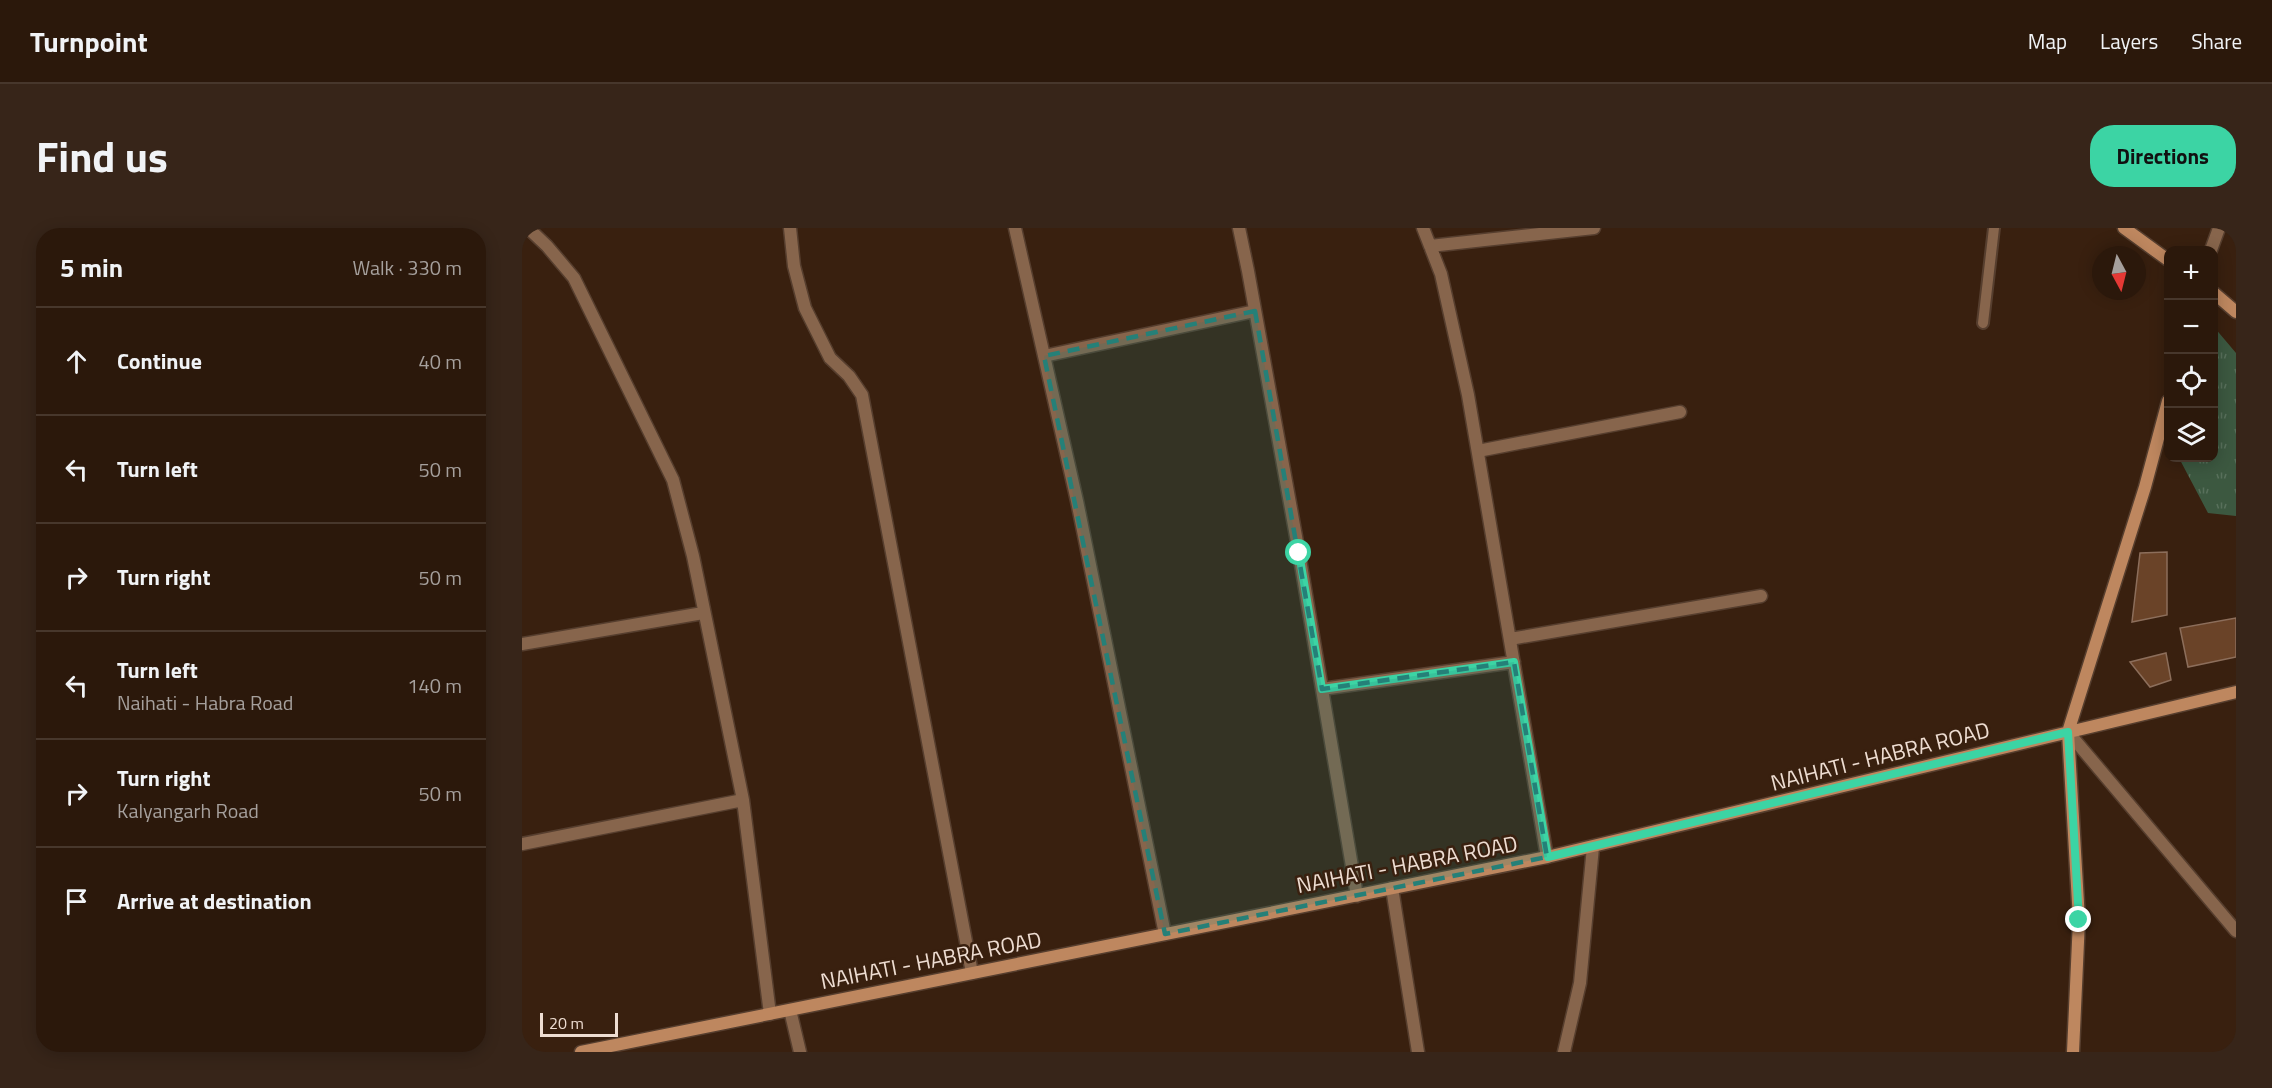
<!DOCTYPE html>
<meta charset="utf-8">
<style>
:root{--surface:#2b180b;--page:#372519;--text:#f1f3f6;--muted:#a6a09d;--line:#47372c;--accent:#3cd4a4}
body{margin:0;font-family:"Titillium Web",sans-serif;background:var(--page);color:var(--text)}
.controls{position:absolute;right:18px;top:18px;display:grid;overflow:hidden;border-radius:12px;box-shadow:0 3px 15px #0003}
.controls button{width:54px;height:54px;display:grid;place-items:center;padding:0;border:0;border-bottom:2px solid var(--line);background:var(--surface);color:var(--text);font:30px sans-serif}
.compass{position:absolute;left:1570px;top:18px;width:54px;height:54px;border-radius:50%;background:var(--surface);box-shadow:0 3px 15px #0003;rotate:173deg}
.scale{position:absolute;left:18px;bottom:15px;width:78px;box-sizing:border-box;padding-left:6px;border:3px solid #eeddd2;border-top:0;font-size:16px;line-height:21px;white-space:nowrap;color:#eeddd2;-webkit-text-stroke:4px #39200f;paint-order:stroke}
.stop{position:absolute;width:18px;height:18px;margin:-14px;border:4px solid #3cd4a4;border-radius:50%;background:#fff}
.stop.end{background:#3cd4a4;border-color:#fff;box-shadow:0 2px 6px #0008}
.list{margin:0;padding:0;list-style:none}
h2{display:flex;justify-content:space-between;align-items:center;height:78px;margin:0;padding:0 24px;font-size:26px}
h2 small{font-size:20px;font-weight:400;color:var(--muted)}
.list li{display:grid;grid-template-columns:39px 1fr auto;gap:18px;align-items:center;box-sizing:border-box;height:108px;padding:0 24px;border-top:2px solid var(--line)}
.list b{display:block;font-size:22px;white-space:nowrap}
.list p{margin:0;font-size:20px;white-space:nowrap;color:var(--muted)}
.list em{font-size:20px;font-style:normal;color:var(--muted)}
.icon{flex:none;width:33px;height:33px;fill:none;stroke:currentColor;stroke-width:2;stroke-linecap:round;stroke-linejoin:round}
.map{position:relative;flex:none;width:1714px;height:824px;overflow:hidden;border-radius:24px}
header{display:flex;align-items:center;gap:36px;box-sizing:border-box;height:84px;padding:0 30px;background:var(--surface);border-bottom:2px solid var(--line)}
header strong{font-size:28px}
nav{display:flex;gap:33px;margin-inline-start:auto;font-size:21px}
.intro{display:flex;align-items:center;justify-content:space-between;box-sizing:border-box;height:144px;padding:0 36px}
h1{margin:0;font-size:42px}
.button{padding:15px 27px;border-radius:24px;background:var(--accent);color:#111;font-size:21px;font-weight:700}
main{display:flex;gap:36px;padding:0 36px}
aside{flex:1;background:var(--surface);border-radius:24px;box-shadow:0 3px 15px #0003}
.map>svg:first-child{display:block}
.park{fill:url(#park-tufts)}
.building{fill:#6a4328;stroke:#8c6e5b;stroke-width:1.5}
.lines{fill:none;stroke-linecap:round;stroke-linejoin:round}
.lane-casing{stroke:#563e2e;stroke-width:14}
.street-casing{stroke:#563e2e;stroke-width:15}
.secondary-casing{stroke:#563e2e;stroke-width:15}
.lane{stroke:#87654c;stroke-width:10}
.street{stroke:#87654c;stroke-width:12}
.secondary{stroke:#be875f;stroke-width:12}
.route{stroke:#3cd4a4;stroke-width:8}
.marked{fill:#258078;fill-opacity:0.2;stroke:#258078;stroke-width:4.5;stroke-dasharray:12 8;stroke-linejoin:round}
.labels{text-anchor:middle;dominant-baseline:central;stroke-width:5;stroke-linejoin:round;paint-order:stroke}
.street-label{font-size:22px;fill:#eeddd2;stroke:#39200f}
</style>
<header>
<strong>Turnpoint</strong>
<nav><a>Map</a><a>Layers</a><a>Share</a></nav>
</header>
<div class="intro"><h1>Find us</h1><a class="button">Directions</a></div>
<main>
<aside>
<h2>5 min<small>Walk · 330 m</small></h2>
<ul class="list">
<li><svg class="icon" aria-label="ahead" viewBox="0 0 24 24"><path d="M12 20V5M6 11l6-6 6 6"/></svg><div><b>Continue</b></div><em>40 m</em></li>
<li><svg class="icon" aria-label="left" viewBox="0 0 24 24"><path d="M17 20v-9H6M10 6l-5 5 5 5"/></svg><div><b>Turn left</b></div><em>50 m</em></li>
<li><svg class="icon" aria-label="right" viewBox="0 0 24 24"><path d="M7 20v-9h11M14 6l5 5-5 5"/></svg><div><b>Turn right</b></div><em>50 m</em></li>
<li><svg class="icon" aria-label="left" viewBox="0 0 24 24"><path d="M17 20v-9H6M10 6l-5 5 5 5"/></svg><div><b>Turn left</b><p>Naihati - Habra Road</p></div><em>140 m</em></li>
<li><svg class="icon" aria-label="right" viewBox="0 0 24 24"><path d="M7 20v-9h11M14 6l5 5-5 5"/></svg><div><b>Turn right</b><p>Kalyangarh Road</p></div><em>50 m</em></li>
<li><svg class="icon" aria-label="arrive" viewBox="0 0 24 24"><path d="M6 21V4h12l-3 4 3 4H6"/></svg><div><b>Arrive at destination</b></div></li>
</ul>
</aside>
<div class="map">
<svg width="1714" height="824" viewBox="0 0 1714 824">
<defs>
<pattern id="park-tufts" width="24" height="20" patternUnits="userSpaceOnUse" patternTransform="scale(1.5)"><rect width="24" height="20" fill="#3c5840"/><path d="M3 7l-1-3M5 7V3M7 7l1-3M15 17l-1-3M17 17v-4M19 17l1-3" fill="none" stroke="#58705b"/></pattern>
</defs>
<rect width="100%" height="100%" fill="#39200f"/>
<!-- park -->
<path class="park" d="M 1692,99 L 1714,125 L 1714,288 L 1686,285 L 1657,230 L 1692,230 Z"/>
<!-- building -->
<path class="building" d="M 1645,324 L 1645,387 L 1610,394 L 1618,325 Z
M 1714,390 L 1714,429 L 1666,439 L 1658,400 Z
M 1644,425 L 1649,452 L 1628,459 L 1608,434 Z"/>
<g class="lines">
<!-- lane casing -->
<g class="lane-casing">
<path id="lane" d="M 1461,95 L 1472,0"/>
</g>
<!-- street casing -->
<g class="street-casing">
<path id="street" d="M 6,0 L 25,18 L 52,50 L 151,252 L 171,328 L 221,572 L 248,786
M 268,0 L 272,38 L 283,80 L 308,130 L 327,148 L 340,167 L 450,745
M 493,0 L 555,273 L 643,706
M 717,0 L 726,43 L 777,325 L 835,668
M 901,0 L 919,46 L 946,167 L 1025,629
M 908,18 L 1072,0
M 1689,22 L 1697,0
M 522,128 L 733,83
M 956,223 L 1158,184
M 988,411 L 1239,368
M 0,416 L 181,385
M 800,461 L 992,434
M 1546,504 L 1714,703
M 0,616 L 221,572
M 870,660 L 896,824
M 268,782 L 278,824
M 1042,824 L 1058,755 L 1071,619"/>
</g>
<!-- secondary casing -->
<g class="secondary-casing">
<path id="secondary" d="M 1602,0 L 1646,32
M 1692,65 L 1714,84
M 59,824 L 1025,629 L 1714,464
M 1551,824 L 1557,692 L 1546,504 L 1623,259 L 1646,173"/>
</g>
<!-- lane -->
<use href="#lane" class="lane"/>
<!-- street -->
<use href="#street" class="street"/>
<!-- secondary -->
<use href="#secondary" class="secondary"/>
</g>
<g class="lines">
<!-- route -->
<path class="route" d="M 777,325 L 800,461 L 992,434 L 1026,629 L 1546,504 L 1557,692"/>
</g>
<!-- marked area -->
<path class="marked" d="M 733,83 L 800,461 L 992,434 L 1025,629 L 643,706 L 522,128 Z"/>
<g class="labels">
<!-- street labels -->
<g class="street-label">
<text transform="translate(1358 528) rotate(-14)">NAIHATI - HABRA ROAD</text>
<text transform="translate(885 636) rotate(-11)">NAIHATI - HABRA ROAD</text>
<text transform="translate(409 732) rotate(-11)">NAIHATI - HABRA ROAD</text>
</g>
</g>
</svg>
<div class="controls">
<button>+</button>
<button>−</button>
<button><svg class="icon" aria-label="locate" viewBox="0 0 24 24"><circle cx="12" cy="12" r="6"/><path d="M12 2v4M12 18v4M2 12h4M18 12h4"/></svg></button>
<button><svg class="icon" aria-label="layers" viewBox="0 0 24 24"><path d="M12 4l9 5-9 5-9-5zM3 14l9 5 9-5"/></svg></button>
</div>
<svg class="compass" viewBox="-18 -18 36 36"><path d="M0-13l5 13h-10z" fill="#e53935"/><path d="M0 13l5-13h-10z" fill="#a6a09d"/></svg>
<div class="scale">20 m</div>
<div class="stop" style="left:777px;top:325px"></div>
<div class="stop end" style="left:1557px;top:692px"></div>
</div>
</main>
